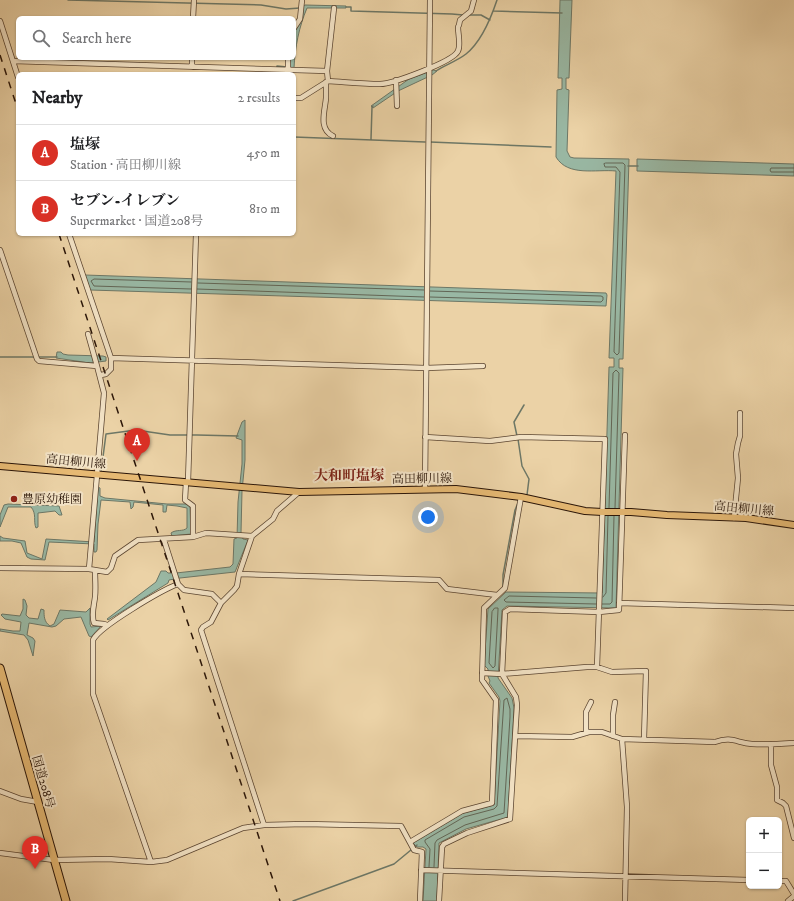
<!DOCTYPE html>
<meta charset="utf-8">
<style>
:root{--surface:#fff;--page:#f2f2f2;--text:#202124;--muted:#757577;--line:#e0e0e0;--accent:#d93025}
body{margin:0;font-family:"IM FELL DW Pica","Noto Serif JP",serif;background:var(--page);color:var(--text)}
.controls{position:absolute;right:12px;bottom:12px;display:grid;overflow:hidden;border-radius:6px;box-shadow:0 1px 3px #0004}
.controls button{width:36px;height:36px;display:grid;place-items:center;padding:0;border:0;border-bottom:1px solid var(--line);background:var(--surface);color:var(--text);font:20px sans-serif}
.you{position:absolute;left:428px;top:517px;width:14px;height:14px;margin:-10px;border:3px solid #fff;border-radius:50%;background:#1a73e8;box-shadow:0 0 0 6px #1a73e833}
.badge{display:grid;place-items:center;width:26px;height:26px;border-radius:50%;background:var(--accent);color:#fff;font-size:13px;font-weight:700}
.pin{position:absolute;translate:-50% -33px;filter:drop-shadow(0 1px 2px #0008)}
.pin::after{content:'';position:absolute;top:21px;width:14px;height:12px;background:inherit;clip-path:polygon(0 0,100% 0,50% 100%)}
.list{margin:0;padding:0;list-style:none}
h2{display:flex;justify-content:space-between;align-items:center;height:52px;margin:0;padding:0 16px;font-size:17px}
h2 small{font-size:13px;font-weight:400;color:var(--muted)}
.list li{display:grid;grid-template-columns:26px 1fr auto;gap:12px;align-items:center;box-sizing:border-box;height:56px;padding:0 16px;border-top:1px solid var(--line)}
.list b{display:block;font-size:15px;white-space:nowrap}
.list p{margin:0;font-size:13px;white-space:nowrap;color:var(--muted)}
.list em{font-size:13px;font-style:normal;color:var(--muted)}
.icon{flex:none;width:22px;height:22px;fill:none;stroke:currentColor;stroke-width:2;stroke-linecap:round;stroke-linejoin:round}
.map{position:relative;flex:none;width:794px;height:901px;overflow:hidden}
.search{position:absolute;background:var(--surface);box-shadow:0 1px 3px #0004;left:16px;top:16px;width:280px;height:44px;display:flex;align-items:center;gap:10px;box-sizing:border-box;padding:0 14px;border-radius:6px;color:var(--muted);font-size:15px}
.panel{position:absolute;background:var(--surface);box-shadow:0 1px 3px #0004;left:16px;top:72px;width:280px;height:164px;border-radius:6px}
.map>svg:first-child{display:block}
.water{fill:#99b8a4;stroke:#6d7766}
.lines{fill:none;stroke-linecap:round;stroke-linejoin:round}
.shore{stroke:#626656;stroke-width:1}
.stream{stroke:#6d7766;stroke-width:1.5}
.minor-casing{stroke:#5a4430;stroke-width:6}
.major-casing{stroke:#2a1508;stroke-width:8}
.highway-casing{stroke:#2a1508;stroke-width:9}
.minor{stroke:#f2e2c5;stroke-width:4.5}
.major{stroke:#e6b973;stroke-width:6}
.highway{stroke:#e6b973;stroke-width:7}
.rail{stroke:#2a1508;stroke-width:1.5;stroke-dasharray:7 7;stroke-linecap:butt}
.poi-dot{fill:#8f2418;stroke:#f2e2c5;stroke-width:1.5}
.labels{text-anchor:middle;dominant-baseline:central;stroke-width:4;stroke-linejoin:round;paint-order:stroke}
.street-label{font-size:12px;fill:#2a1508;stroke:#f2e2c5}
.poi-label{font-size:12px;fill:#2a1508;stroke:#f2e2c5;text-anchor:start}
.quarter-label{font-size:14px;font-weight:bold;fill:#7a1f14;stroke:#f2e2c5}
</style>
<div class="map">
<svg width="794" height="901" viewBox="0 0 794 901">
<rect width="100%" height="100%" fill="#ebd2a6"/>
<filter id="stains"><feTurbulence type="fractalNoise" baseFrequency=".005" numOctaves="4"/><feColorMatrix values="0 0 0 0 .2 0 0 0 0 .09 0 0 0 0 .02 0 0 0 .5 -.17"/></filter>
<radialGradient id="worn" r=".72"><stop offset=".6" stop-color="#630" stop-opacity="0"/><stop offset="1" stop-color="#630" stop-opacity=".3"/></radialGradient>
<!-- water -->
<path class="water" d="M 560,0 L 572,0 L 569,78 L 566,78 L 566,89 L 569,90 L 567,151 L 570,157 L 574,158 L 629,159 L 623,359 L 619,359 L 619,368 L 623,368 L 616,608 L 507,606 L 502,610 L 498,678 L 512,698 L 514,708 L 508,817 L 466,829 L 439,843 L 437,901 L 423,901 L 426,849 L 423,847 L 417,847 L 413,843 L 463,813 L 494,805 L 500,701 L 499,697 L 489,683 L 490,681 L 488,676 L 488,669 L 484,665 L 488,609 L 506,592 L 602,593 L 609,367 L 614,367 L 614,358 L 609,358 L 616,171 C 596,169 568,177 556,157 L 557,90 L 562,89 L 562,78 L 558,78 Z
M 305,5 L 346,6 L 346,8 L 307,8 C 299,27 295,47 294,68 L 290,68 L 290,58 L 294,58 L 294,33 L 303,6 Z
M 433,70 L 437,71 L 432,75 L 398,91 L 373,108 L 371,106 L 409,79 Z
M 637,159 L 794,164 L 794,176 L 637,171 Z
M 85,275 L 606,293 L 607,295 L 606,306 L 90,290 Z
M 57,352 L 61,352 L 63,354 L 68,355 L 103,356 L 106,357 L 106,361 L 90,363 L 56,358 Z
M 245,420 L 245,460 L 242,491 L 241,533 L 243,539 L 248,540 L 235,572 L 180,578 L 169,580 L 168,583 L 108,620 L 107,619 L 156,582 L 161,571 L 166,571 L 168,573 L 176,573 L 230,567 L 233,564 L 234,539 L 237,538 L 238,502 L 242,464 L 242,440 L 236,438 L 242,422 Z
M 98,487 L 100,488 L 100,496 L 105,498 L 167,504 L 187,504 L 190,507 L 191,534 L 172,536 L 171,533 C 176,529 183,532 187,528 L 187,508 L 177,506 L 167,505 L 166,512 L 163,512 L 163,505 L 134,502 L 133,507 L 131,509 L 130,502 L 101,500 L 98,524 L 97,550 L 96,552 L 94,552 L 94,544 L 49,542 L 45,560 L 31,559 L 27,557 L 21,543 L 12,541 L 0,541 L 0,536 L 3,538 L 25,541 L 27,553 L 42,559 L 46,539 L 94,542 Z
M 8,504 L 59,506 L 62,515 L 59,515 L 55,511 L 38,513 L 38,527 L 36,528 C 33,521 37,514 31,507 L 8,507 L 0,527 L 0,515 L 4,505 Z
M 23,599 L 25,600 L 27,606 L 26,615 L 29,618 L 38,619 L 41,609 L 44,610 C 44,616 44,622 50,626 L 54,624 L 60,610 L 86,612 L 90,608 L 90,624 L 91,627 L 101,626 L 91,637 L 89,636 L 81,617 L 64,619 L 56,626 L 52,627 L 29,623 L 27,635 L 33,638 L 35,641 L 33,656 L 28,640 L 24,635 L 0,631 L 0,629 L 13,631 L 20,631 L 21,622 L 5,619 L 1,615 L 2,614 L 20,616 L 23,609 Z"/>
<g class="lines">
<!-- shore -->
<path class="shore" d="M 606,163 L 623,163 L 625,165 L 619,353 L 617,355 L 614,352 L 620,172 L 616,167 L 605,167 L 604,164 Z
M 794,168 L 771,168 L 770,170 L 771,172 L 794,172
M 198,283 L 424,290
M 191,289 L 94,286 L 91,281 L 94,279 L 191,282
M 197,289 L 424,297
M 430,297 L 601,302 L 603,300 L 603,297 L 601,296 L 430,291
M 609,508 L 613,373 L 616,370 L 619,373 L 615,508
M 603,597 L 606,593 L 608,516
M 596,604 L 506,602 L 504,600 L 509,596 L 596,598
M 602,604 L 610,604 L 612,602 L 614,516
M 495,608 L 498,608 L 498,610 L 495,666 L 493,668 L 489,663 L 492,612 Z
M 429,867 L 430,849 L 425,842 L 425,840 L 464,817 L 494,809 L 497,806 L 504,700 L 507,698 L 510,709 L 510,717 L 504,813 L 465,825 L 437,840 L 435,843 L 434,867"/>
<!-- stream -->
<path class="stream" d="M 68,0 L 261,5 L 286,9 L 300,8
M 346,7 L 351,7 L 351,11 L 452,14 L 463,15
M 494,11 L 562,13
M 469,15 L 481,15 L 490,20
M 436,71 C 445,65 457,61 466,54 C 481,42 491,18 497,0
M 277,74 L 277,66 L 287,67
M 294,137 L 425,142
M 371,139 L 372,107 L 373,106
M 430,142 L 551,147
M 628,166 L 638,166
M 0,357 L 35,357
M 39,357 L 57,357
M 517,436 L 514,422 L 524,405
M 518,439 L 522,466 L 529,479 L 527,495 L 525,496
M 101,472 L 106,434 L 136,430 L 170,435 L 197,435 L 238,436
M 503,588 L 503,575 L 515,510 L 518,503
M 293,901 L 394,864 L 417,845"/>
<!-- minor casing -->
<g class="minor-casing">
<path id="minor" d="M 193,18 L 194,0
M 0,21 L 18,77
M 294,28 L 300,19 L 302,0
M 13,61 L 327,71 L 328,81 C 345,82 363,84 380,84 C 392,84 453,62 458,51 C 461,45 458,34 458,27 L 459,25 L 460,20 L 471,11 L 474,0
M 192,67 L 192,58
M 288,70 L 288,58
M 327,71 L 334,8
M 396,80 L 397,106
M 326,82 C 326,88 326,93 326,98 C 325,111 318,129 333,136
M 294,98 L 301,98 L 328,81
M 69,234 L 111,358 L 111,369 L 106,374 L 101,375
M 0,250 L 37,359 L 39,361 L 97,366 L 104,393 L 89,569
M 88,334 L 97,366
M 111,358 L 426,368 L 483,366
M 425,437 L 490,441 L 521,437 L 605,439 L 597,667
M 186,482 L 185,500 L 193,506 L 193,537
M 188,482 L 196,234
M 425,489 L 430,0
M 734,518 L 738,478 L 736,454 L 738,443 L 740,436 L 740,413
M 164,540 L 178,584 L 184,590 L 212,594 L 221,603
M 0,568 L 89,569 L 107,572 L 111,568 L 115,556 L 138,540 L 193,537 L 206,533 L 252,536
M 95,570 C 95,579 96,588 95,597 C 94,606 91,614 94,623 L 104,624 L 107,625
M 239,574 L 439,580 L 447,589 L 497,595
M 619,603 L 794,608
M 482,673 L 502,674 L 587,667 L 597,667 L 612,672 L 646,671 L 644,739
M 586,733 L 586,712 L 591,702
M 516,736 L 572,737 L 589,732 L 602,732 L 622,739 L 715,742 C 732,736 737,743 752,744 C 766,745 780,744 794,743
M 613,736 L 613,715 L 615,702
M 622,739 L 627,807 L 625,901
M 771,744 L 771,765 L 777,787 L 777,800 L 783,803 L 786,806 L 794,838
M 0,791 L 21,799 L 38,802
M 264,825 L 201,630 L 203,627 L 211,622 L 221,603 L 234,590 L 237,586 L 239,574 L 252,536 L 273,519 L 277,511 L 299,492
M 410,842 L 462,811 L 492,803 L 496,700 L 482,680 L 484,608 L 505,588 L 521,497
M 0,853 L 54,860 L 108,859 L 151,862 L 167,860 L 243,828 L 264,825 L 305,824 L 401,826 L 414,850 L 422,852 L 420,901
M 151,862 L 93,694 L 93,640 C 100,626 162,590 178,584
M 421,870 L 749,880
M 779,881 L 786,881 L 794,894
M 439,901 L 442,847 L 444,844 L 467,833 L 510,819 L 517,705 L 516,697 L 502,674 L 505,612 L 510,609 L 599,612 L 619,610 L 625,435
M 788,901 L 794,896"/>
</g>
<!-- major casing -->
<g class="major-casing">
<path id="major" d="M 0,466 L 299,492 L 456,489 L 521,497 L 585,511 L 602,512 L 631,512 L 667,515 L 746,518 L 794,525"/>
</g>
<!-- highway casing -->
<g class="highway-casing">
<path id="highway" d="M 0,668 L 66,901"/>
</g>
<!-- minor -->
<use href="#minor" class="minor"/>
<!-- major -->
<use href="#major" class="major"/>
<!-- highway -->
<use href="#highway" class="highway"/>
<!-- rail -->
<path class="rail" d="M 0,55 L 18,110
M 59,234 L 280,901"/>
</g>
<!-- markers -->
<circle class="poi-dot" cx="14" cy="499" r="4"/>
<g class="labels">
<!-- street labels -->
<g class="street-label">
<text transform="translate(76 462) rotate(5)">高田柳川線</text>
<text transform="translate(422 479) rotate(-1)">高田柳川線</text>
<text transform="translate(744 509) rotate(5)">高田柳川線</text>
<text transform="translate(43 782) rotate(74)">国道208号</text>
</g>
<!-- poi labels -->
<g class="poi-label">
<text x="22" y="499">豊原幼稚園</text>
</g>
<!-- quarter labels -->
<g class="quarter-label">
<text x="349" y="476">大和町塩塚</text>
</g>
</g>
<rect width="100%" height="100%" filter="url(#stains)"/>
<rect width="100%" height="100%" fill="url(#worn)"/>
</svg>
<div class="controls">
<button>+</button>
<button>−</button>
</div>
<div class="you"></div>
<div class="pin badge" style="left:137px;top:461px">A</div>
<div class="pin badge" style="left:35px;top:869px">B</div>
<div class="search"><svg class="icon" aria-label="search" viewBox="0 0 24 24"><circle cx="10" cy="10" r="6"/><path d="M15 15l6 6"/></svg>Search here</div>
<section class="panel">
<h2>Nearby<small>2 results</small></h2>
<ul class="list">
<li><span class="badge">A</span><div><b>塩塚</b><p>Station · 高田柳川線</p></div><em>450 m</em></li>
<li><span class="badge">B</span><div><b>セブン-イレブン</b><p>Supermarket · 国道208号</p></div><em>810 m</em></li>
</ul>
</section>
</div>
